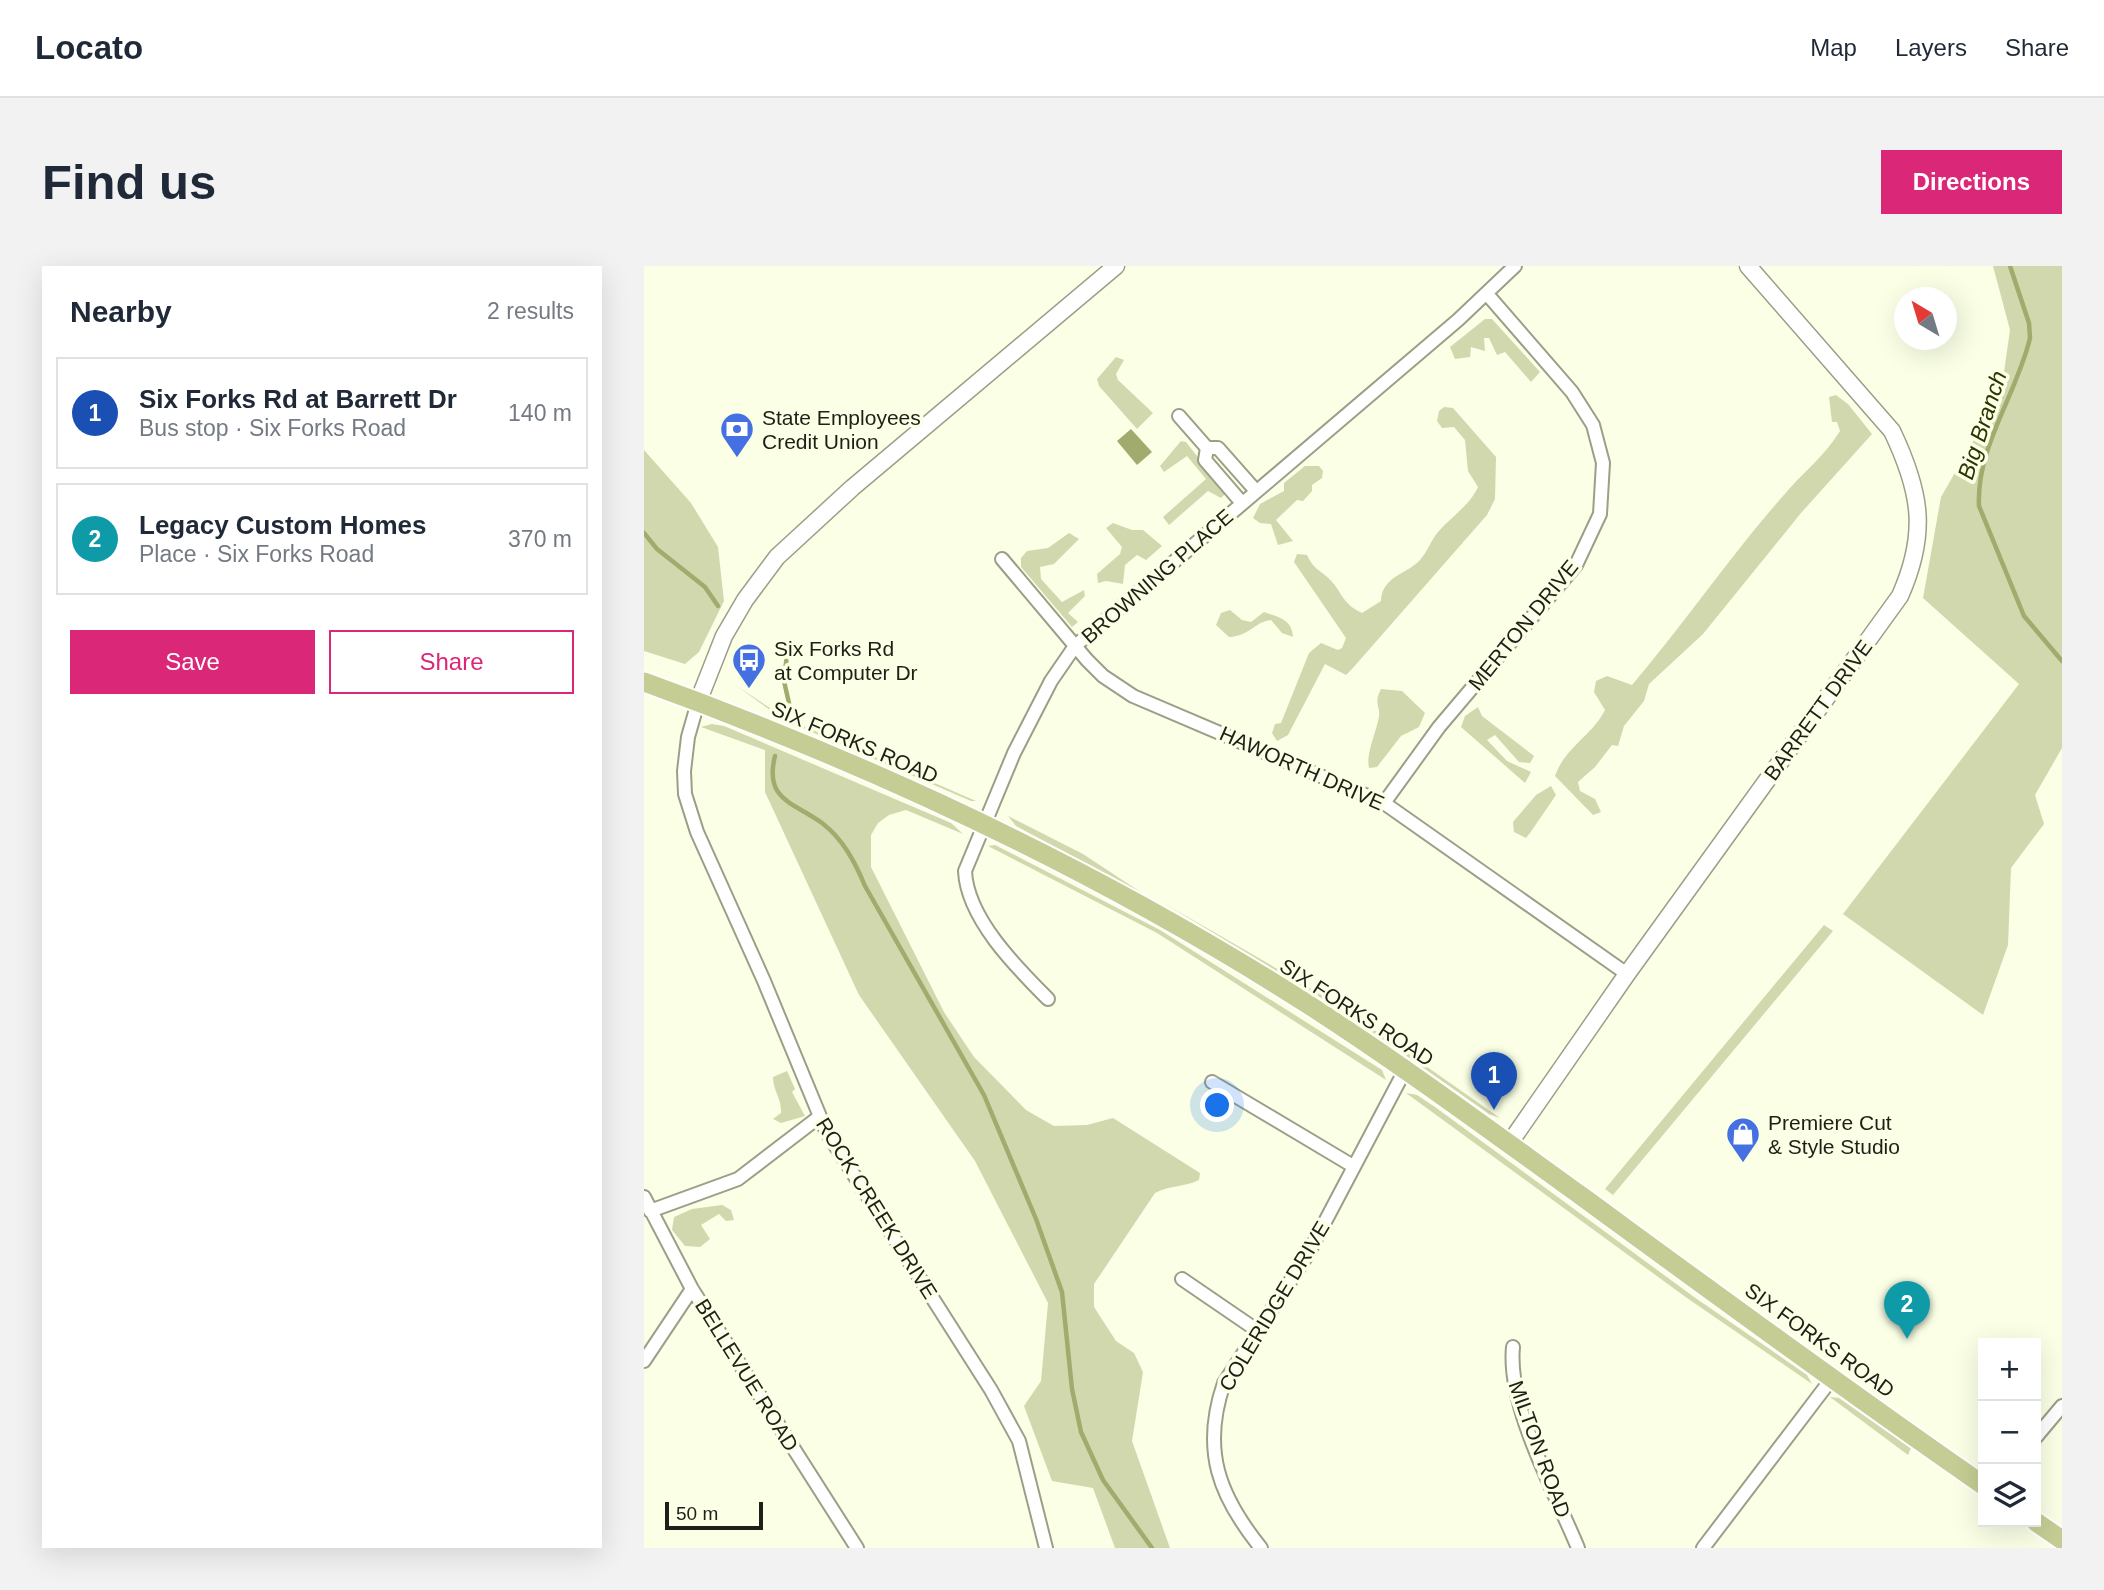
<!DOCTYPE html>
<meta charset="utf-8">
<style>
:root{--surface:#fff;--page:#f2f2f3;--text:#1f2937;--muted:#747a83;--line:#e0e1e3;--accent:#db2777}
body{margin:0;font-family:Arial,sans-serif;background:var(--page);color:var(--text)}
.controls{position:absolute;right:21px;bottom:21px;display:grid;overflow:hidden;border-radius:0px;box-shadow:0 7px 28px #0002}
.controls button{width:63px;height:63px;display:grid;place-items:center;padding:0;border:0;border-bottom:2px solid var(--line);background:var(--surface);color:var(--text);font:35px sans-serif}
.compass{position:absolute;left:1250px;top:21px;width:63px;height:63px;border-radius:50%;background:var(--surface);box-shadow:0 7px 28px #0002;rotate:322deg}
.scale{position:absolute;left:21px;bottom:18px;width:98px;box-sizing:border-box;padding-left:7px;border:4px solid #1e2017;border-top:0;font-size:19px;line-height:24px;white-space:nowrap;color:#1e2017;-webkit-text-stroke:5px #faffe6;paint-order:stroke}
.you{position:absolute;left:574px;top:840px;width:24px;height:24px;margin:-18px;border:5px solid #fff;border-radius:50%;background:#1a73e8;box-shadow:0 0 0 10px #1a73e833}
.badge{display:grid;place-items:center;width:46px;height:46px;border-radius:50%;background:var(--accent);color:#fff;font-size:23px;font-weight:700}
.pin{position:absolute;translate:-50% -58px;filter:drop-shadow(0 2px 4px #0008)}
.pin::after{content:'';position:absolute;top:37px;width:24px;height:21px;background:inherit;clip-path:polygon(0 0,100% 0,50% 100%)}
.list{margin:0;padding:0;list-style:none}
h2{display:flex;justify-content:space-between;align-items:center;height:91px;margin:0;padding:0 28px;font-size:30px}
h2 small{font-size:23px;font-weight:400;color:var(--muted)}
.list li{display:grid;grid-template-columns:46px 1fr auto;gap:21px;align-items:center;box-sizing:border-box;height:112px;margin:0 14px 14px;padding:0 14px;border:2px solid var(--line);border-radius:0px}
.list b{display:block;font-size:26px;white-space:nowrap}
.list p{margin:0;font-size:23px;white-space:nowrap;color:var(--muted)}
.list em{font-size:23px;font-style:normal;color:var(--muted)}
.actions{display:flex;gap:14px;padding:21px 28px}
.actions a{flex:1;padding:16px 0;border:2px solid var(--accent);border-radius:0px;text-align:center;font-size:24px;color:var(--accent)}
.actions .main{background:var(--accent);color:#fff}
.icon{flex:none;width:38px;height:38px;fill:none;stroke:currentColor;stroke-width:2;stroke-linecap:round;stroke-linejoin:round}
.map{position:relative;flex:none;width:1418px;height:1282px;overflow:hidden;border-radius:0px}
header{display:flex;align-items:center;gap:42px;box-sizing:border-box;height:98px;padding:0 35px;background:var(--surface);border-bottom:2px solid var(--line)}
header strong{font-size:33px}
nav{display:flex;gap:38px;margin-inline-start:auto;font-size:24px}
.intro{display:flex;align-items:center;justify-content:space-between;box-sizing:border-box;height:168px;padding:0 42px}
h1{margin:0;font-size:49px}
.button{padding:18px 32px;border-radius:0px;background:var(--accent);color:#fff;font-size:24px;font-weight:700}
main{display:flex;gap:42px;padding:0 42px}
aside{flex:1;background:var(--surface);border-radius:0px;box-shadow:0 7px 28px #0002}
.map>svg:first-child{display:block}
.green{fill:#d1d8ad}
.water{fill:#a1ab6d}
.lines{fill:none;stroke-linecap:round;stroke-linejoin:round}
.stream{stroke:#a1ab6d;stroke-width:4.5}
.minor-casing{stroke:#9b9f88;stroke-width:16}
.tertiary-casing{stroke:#9b9f88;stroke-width:19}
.primary-casing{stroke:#fff;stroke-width:23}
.minor{stroke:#fff;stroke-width:12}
.tertiary{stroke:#fff;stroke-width:16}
.primary{stroke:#c5cd94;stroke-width:19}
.labels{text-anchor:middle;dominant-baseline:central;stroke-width:7;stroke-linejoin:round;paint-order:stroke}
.poi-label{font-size:21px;fill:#1e2017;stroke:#faffe6;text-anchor:start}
.street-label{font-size:21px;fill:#1e2017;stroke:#faffe6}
.water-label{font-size:23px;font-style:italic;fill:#2e3302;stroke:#faffe6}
</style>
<header>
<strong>Locato</strong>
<nav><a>Map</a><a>Layers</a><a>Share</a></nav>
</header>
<div class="intro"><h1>Find us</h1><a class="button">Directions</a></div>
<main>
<aside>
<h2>Nearby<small>2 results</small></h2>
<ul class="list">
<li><span class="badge" style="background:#1a4fb4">1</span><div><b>Six Forks Rd at Barrett Dr</b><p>Bus stop · Six Forks Road</p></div><em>140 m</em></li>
<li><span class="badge" style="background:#0f9aa8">2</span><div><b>Legacy Custom Homes</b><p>Place · Six Forks Road</p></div><em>370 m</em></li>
</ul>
<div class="actions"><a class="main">Save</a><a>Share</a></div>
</aside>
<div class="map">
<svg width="1418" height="1282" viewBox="0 0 1418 1282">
<rect width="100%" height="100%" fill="#faffe6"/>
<!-- green -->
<path class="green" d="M 1349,0 L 1418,0 L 1418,482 L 1391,529 L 1400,558 L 1367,602 L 1364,679 L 1339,749 L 1199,648 L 1375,418 L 1279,332 L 1297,231 L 1357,127 L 1366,64 Z
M 841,53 L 848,53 L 896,106 L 887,116 L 861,86 L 853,89 L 845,72 L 840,72 L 841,85 L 827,81 L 826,91 L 811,93 L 806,81 Z
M 472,91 L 480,94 L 472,108 L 474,114 L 509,147 L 493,163 L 455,120 L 453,113 Z
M 1192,129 L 1204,138 L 1228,168 L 1157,247 L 1059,368 L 1005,418 L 1000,435 L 980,460 L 974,480 L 968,479 L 951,501 L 934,516 L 936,525 L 951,533 L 957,546 L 949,549 L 911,510 C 921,481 948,470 961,444 L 950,426 L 952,415 L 963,410 L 988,419 C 1040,358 1086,290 1139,230 C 1158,207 1180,191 1196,165 L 1193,156 L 1188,156 L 1185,131 Z
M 800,141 L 809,142 L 852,191 L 851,233 L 843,249 L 708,403 L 702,409 L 681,398 L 644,469 L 633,475 L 628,467 L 631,458 L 637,457 L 665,387 L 677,377 L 694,384 L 698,382 L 702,372 L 650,296 L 653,288 L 663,289 C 668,300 673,303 682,310 C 698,323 696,337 718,347 L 737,335 C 738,310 762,309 776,294 C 784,285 787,274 794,266 C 807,251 826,239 834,221 L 824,205 L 821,174 L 810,161 L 798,162 L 793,155 L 795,145 Z
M 537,175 L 542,176 L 582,227 L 577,232 L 564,225 L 525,259 L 519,251 L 562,213 L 543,190 L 520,206 L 516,200 Z
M 0,184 L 47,237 L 74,281 L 80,335 L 55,386 L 41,398 L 0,385 Z
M 661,200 L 675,200 L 679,205 L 678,212 L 668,219 L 668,225 L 659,235 L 653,234 L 632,254 L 649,275 L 634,279 L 627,258 L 616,257 L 609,252 L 616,238 L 640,225 L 640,217 Z
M 469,257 L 488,264 L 499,264 L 518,280 L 502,294 L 493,289 L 481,299 L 479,318 L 462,315 L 454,317 L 453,308 L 476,288 L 478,281 L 462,262 Z
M 425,267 L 435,273 L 410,298 L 396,301 L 397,313 L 418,336 L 440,324 L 441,330 L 424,347 L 434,356 L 428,361 L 377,301 L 377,292 L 383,285 L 404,282 Z
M 586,344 L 598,354 L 607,356 L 620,346 C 634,351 648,353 649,371 L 638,367 L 627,354 C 610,356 606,370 585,371 L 572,359 L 577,347 Z
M 93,420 L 141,452 L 332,535 L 327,535 L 138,453 Z
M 737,423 L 758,425 L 781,447 L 775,461 L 757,470 L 733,501 L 725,502 C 721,486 737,456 735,445 C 733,435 732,433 737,423 Z
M 834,441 L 838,450 L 890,490 L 886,497 L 875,496 L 851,469 L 843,474 L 863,495 L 887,506 L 881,517 L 817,461 L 821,450 Z
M 68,458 L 80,460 L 307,557 L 319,568 L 262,544 L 245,549 L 234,557 L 227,569 L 227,601 L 300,746 L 330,791 L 382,844 L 410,860 L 443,859 L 469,852 L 556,907 L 555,914 C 542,921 526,919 511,927 L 450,1018 L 450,1041 L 472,1075 L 490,1087 L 499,1106 L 488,1175 L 526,1282 L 471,1282 L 449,1222 L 408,1215 L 380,1140 L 397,1115 L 404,1037 L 331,895 L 215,729 L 121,526 L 121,484 L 57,461 Z
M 907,520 L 912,529 L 886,567 L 882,572 L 870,566 L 869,556 L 892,529 Z
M 364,550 L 439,588 L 501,629 L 372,560 Z
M 351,579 L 516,664 L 738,804 L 742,814 L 513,667 L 344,580 Z
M 518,636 L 692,737 L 856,852 L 845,848 L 694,742 Z
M 1180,659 L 1189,665 L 969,929 L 961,923 Z
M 143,805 L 151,823 L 148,826 L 161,850 L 137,857 L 129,853 L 137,847 C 138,833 129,825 129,811 Z
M 762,827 L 773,829 L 791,841 L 1050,1031 L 1163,1109 L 1168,1118 L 1043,1032 Z
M 78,939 L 87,944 L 90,954 L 82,955 L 75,948 L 57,959 L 66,973 L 56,981 L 41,980 L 28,964 L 30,951 L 48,943 Z
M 1186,1131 L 1195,1132 L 1267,1182 L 1264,1189 Z"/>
<!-- water -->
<path class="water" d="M 487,163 L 508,186 L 493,199 L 473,175 Z"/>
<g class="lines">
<!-- stream -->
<path class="stream" d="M 1366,0 L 1385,57 L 1386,72 C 1373,128 1332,181 1335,240 L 1380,350 L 1418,395
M 0,267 L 13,283 L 61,321 L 74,340
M 143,388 L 140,415 L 147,446
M 131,490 C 120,534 149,536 178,557 C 199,573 211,596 221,620 L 340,829 L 392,953 L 418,1026 L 428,1123 L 437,1166 L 459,1214 L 508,1282"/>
<!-- minor casing -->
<g class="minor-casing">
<path id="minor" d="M 535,150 L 563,182
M 563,182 L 561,194 L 598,237
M 563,182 L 574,182 L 612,225
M 358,293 L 443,394 L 459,410 L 489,430 L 740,537 L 983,708
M 54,436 L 44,471 L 40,505 L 41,528 L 53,566 L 120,715 L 182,865 L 347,1124 L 375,1175 L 402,1282
M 740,537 L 795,461 L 932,299 L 956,248 L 959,197 L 949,159 L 928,126 L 843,28
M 404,733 C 372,701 323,652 321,605 L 370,487 L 407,415 L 431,380 L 814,54 L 871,0
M 568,816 L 709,900
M 0,931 L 48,1023 L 213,1282
M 6,945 L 94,913 L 175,851
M 538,1013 L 614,1065
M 869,1081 C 863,1141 911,1226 934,1282
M 0,1095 L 48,1023
M 1392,1171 L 1418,1140
M 617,1282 C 575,1230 557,1184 580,1117 L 664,988 L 761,804
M 1059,1282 L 1189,1111"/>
</g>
<!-- tertiary casing -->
<g class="tertiary-casing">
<path id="tertiary" d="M 54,436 L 80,370 L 101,334 L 133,291 L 208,222 L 472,0
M 865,878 L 983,708 L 1256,330 C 1284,267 1277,226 1248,165 L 1104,0"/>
</g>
<!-- primary casing -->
<g class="primary-casing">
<path id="primary" d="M 0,416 C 232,500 457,606 665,739 C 758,799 847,865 936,929 C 1070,1027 1203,1125 1339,1219
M 1392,1256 L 1418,1274"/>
</g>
<!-- minor -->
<use href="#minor" class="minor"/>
<!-- tertiary -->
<use href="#tertiary" class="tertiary"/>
<!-- primary -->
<use href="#primary" class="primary"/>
</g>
<!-- icons -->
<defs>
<g id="bank-pin" transform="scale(1.75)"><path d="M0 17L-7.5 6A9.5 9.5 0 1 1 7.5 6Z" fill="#4570e2" stroke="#faffe6"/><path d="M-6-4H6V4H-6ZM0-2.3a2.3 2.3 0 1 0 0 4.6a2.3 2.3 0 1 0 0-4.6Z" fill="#fff"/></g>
<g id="bus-pin" transform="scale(1.75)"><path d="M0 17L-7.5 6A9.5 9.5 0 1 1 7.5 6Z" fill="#4570e2" stroke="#faffe6"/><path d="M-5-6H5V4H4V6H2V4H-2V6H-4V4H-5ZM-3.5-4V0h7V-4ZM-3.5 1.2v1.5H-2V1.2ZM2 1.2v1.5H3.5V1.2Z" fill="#fff"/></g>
<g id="shop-pin" transform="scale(1.75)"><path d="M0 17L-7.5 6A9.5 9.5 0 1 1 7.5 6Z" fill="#4570e2" stroke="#faffe6"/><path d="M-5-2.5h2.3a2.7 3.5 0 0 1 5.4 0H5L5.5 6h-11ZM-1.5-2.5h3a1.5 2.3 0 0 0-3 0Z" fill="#fff"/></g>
</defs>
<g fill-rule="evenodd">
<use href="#bank-pin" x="93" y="163"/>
<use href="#bus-pin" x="105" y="394"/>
<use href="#shop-pin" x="1099" y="868"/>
</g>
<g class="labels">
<!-- poi labels -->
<g class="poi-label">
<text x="118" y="151">State Employees<tspan x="118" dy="24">Credit Union</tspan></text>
<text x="130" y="382">Six Forks Rd<tspan x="130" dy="24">at Computer Dr</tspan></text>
<text x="1124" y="856">Premiere Cut<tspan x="1124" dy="24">&amp; Style Studio</tspan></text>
</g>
<!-- street labels -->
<g class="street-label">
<text transform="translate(513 310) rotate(-41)">BROWNING PLACE</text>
<text transform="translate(879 359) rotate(-51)">MERTON DRIVE</text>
<text transform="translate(1174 444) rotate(-54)">BARRETT DRIVE</text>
<text transform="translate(211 476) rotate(23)">SIX FORKS ROAD</text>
<text transform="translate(658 502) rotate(24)">HAWORTH DRIVE</text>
<text transform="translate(713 746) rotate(33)">SIX FORKS ROAD</text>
<text transform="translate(233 942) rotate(58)">ROCK CREEK DRIVE</text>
<text transform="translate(630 1040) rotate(-59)">COLERIDGE DRIVE</text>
<text transform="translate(1176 1074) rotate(36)">SIX FORKS ROAD</text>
<text transform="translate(103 1109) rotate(58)">BELLEVUE ROAD</text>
<text transform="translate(896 1183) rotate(70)">MILTON ROAD</text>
</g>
<!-- water labels -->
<g class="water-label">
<text transform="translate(1338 159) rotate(-72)">Big Branch</text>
</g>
</g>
</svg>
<div class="controls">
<button>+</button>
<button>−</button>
<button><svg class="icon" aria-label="layers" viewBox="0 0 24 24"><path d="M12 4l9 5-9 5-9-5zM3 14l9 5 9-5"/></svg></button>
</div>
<svg class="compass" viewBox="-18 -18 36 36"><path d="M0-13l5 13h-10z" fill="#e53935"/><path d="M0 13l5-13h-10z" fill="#747a83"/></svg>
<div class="scale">50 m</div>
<div class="you"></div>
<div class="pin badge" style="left:850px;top:844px;background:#1a4fb4">1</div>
<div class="pin badge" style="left:1263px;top:1073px;background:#0f9aa8">2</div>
</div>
</main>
